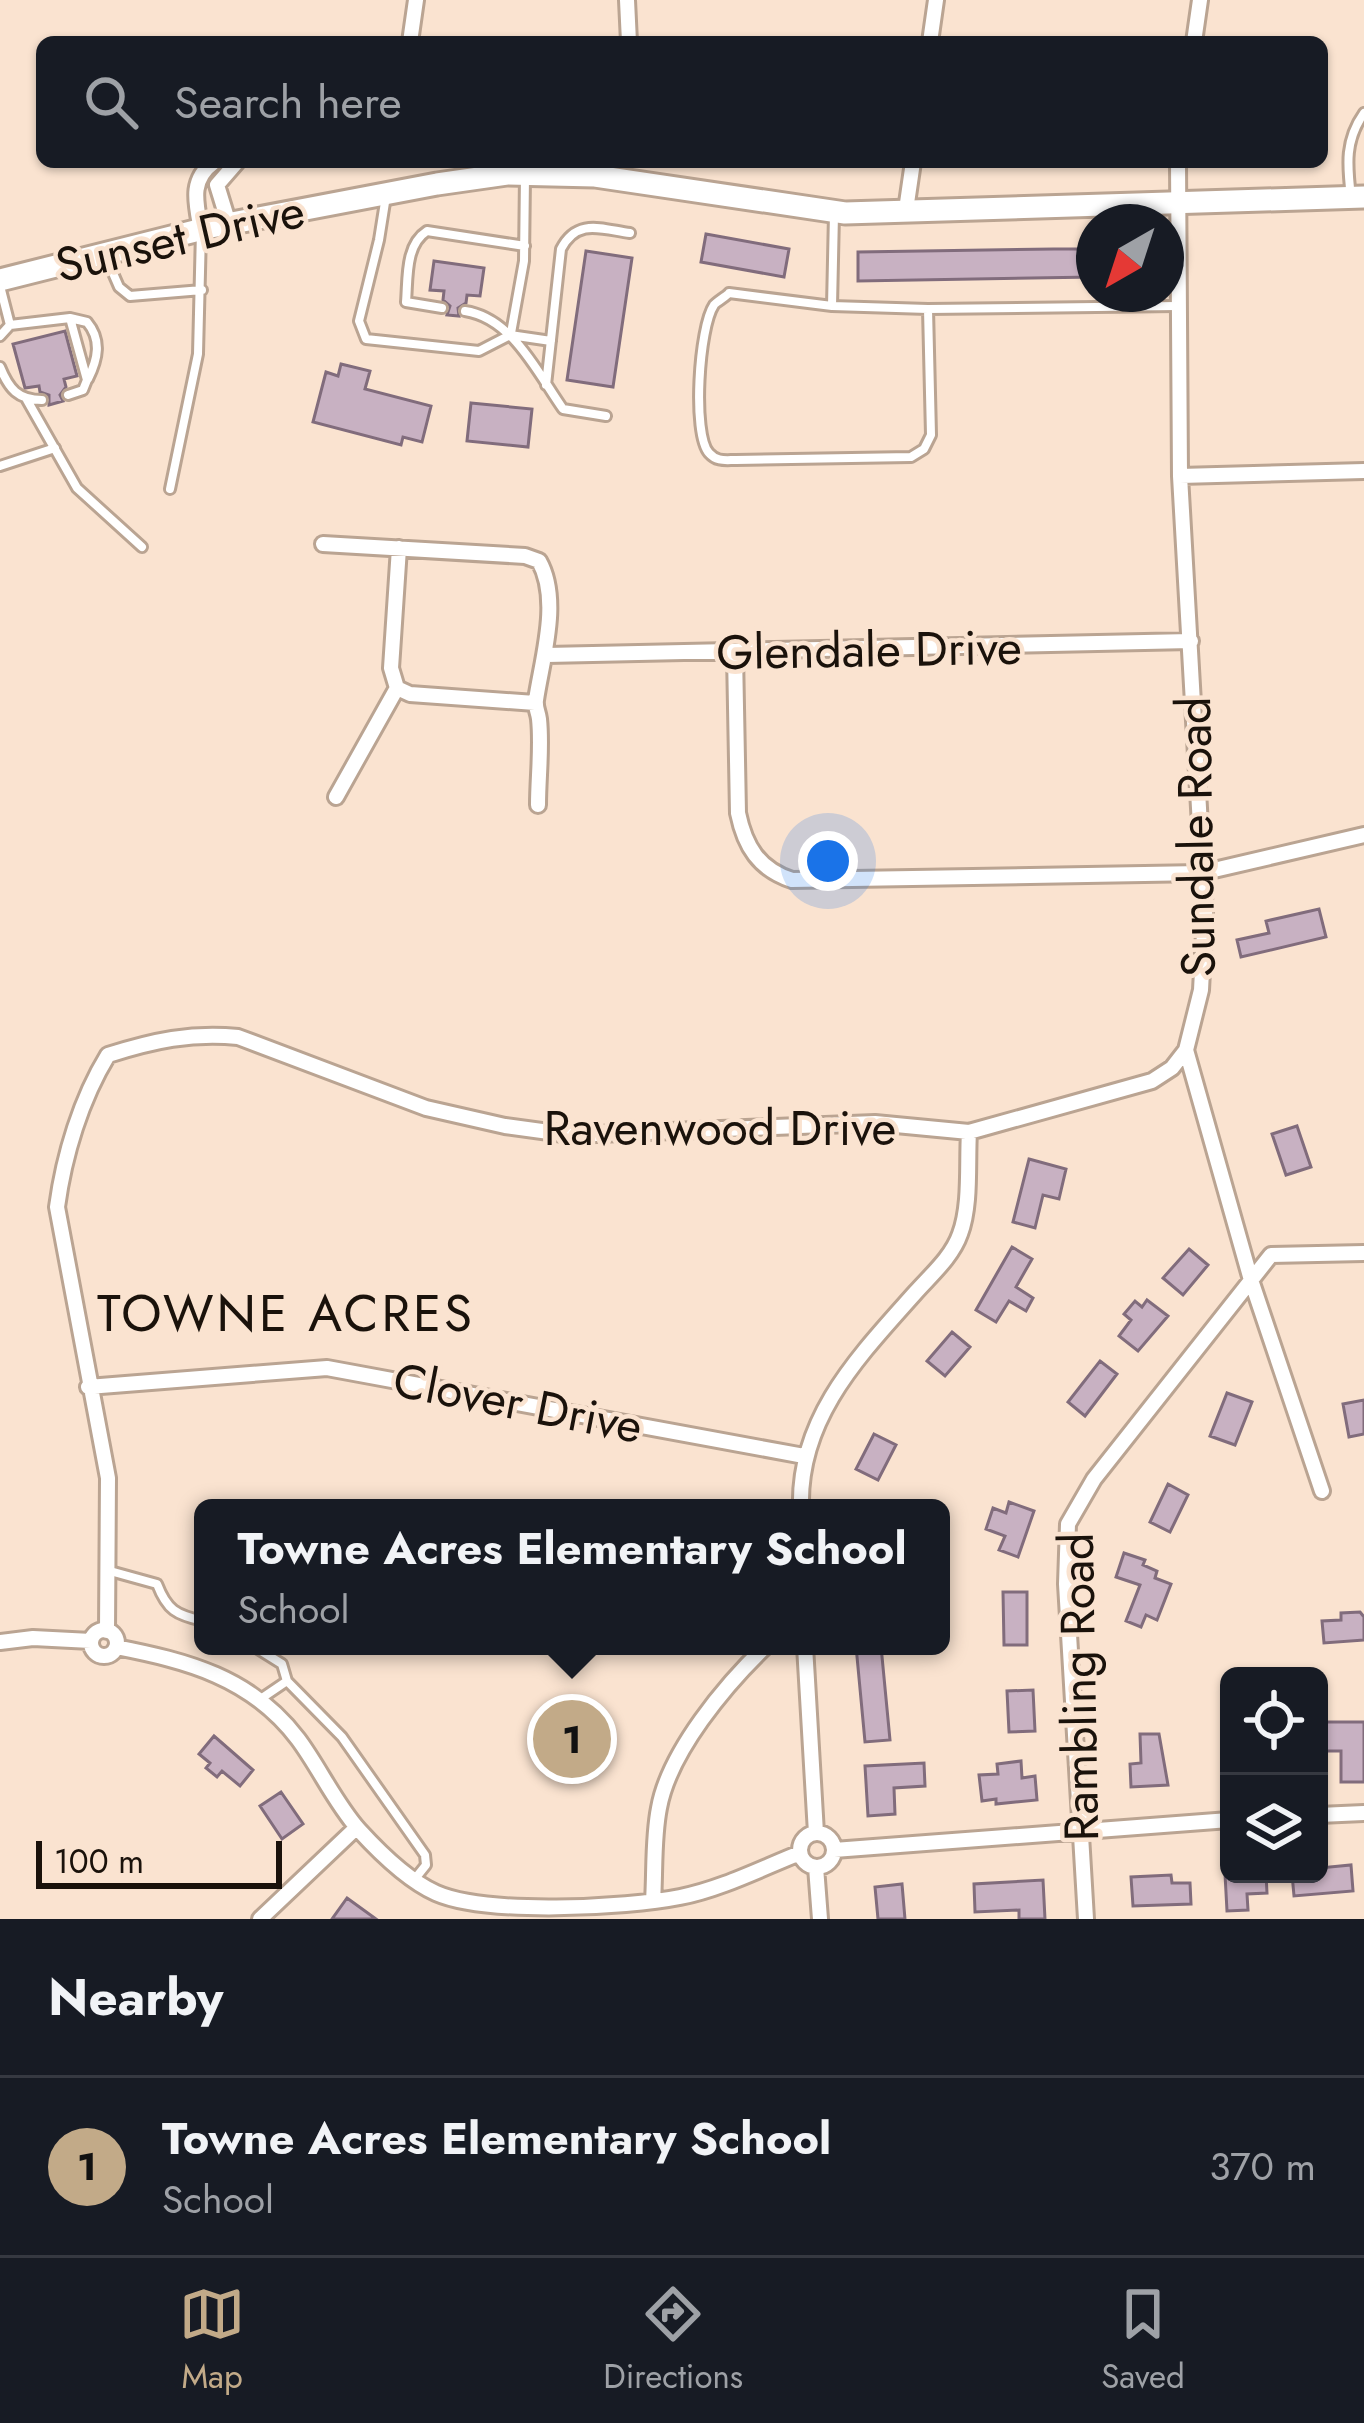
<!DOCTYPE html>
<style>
:root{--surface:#171b24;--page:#242831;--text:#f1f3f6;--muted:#9ea1a6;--line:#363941;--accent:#c2aa88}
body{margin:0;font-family:Jost,sans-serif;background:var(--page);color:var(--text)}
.controls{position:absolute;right:36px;bottom:36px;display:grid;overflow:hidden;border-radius:18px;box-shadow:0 3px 9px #0004}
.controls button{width:108px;height:108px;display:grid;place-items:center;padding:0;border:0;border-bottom:3px solid var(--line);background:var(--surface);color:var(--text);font:60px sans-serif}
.compass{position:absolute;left:1076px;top:204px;width:108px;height:108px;border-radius:50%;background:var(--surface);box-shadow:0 3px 9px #0004;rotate:219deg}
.scale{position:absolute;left:36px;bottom:30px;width:246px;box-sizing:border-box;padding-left:12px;border:6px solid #1a120b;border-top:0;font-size:33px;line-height:42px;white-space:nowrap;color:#1a120b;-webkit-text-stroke:9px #fae3d0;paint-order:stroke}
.you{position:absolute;left:828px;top:861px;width:42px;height:42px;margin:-30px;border:9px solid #fff;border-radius:50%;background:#1a73e8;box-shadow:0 0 0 18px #1a73e833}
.badge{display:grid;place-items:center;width:78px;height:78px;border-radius:50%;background:var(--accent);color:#111;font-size:39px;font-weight:700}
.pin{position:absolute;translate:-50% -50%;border:6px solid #fff;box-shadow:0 3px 12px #0006}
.popup{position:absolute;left:194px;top:1499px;width:756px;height:156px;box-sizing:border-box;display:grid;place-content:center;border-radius:18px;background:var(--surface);filter:drop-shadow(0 3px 9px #0005);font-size:39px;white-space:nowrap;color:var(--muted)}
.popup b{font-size:45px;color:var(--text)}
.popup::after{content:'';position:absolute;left:50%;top:100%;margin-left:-24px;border:24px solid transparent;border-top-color:var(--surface)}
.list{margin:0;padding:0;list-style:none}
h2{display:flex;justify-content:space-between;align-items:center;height:156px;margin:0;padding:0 48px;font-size:51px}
h2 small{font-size:39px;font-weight:400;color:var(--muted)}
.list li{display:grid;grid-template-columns:78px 1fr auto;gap:36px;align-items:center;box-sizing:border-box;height:180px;padding:0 48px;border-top:3px solid var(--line)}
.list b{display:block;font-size:45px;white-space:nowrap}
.list p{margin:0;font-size:39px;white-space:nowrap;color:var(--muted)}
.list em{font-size:39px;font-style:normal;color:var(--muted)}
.icon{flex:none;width:66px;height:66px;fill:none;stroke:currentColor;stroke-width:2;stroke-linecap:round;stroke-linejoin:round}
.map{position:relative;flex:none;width:1364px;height:1919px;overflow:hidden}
.search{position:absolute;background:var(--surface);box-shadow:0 3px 9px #0004;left:36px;right:36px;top:36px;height:132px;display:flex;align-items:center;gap:30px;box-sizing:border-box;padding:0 42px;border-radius:18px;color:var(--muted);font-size:45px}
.sheet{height:336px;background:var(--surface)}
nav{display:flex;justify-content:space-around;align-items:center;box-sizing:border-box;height:168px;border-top:3px solid var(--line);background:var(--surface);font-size:33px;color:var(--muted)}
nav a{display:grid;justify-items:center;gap:6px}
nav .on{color:var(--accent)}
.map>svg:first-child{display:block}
.building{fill:#c8b1c2;stroke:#816c7c;stroke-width:3}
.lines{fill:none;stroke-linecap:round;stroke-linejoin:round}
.lane-casing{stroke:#baa492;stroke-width:14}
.street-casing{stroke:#baa492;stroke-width:20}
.secondary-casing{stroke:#baa492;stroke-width:27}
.lane{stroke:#fff;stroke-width:8}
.street{stroke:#fff;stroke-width:14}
.secondary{stroke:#fff;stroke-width:21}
.labels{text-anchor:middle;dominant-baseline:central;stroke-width:9;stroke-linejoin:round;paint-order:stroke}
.street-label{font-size:48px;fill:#1a120b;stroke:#fae3d0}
.neighbourhood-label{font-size:51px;letter-spacing:3px;fill:#1a120b;stroke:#fae3d0}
</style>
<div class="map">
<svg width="1364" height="1919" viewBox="0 0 1364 1919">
<rect width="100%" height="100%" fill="#fae3d0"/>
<!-- building -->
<path class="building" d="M 706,234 L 789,249 L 784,277 L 701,262 Z
M 1054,249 L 1094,249 L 1094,277 L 858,281 L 858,252 Z
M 586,251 L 632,258 L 613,387 L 567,380 Z
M 434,261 L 484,268 L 480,296 L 467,295 L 466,303 L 458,308 L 459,316 L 447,315 L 450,306 L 443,300 L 444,291 L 430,290 Z
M 65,331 L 77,376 L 64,379 L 66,387 L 60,395 L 63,401 L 49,405 L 49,395 L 40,392 L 39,386 L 25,388 L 13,344 Z
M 341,364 L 370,371 L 365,389 L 431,406 L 422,442 L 403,437 L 401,445 L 313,422 L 326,372 L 338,376 Z
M 471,403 L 532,409 L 528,447 L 467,441 Z
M 1319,909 L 1326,937 L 1241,957 L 1237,940 L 1269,933 L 1266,921 Z
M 1297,1126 L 1311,1167 L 1286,1175 L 1272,1134 Z
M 1029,1159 L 1066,1169 L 1059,1199 L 1043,1195 L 1035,1228 L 1013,1222 Z
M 1012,1247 L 1032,1259 L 1016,1287 L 1033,1298 L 1026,1311 L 1009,1301 L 996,1322 L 976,1310 Z
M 1189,1249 L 1208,1265 L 1183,1295 L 1163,1278 Z
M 1147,1300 L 1168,1316 L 1138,1351 L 1119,1336 L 1131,1320 L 1124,1314 L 1135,1301 L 1142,1307 Z
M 952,1332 L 970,1347 L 945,1376 L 927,1361 Z
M 1100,1361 L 1117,1374 L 1085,1416 L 1068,1402 Z
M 1227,1393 L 1252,1402 L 1235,1445 L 1210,1436 Z
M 1364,1400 L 1364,1434 L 1349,1437 L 1343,1404 Z
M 874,1434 L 896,1445 L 878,1480 L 856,1469 Z
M 1168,1484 L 1188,1495 L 1170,1532 L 1150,1522 Z
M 1009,1502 L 1034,1511 L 1018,1557 L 999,1550 L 1005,1536 L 986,1529 L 993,1508 L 1006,1513 Z
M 1124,1553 L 1145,1560 L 1143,1565 L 1157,1571 L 1155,1578 L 1171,1584 L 1157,1620 L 1146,1615 L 1141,1627 L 1126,1621 L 1140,1585 L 1116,1577 Z
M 1003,1592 L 1027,1592 L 1027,1645 L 1004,1645 Z
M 1360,1612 L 1364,1617 L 1364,1640 L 1324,1643 L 1322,1621 L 1341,1620 L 1341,1613 Z
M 856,1646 L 881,1646 L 890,1740 L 865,1742 Z
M 1033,1690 L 1035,1731 L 1009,1732 L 1007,1691 Z
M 1321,1722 L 1364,1722 L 1364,1782 L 1341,1782 L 1341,1751 L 1321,1751 Z
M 1140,1734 L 1159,1734 L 1168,1785 L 1131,1787 L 1130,1764 L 1141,1763 Z
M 214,1736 L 253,1770 L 240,1786 L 222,1771 L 217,1777 L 206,1768 L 210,1763 L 199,1754 Z
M 1021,1761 L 1022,1778 L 1035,1776 L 1037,1800 L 996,1804 L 996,1799 L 982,1801 L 979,1775 L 998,1774 L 997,1764 Z
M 924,1763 L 925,1786 L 894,1788 L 895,1814 L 868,1816 L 865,1766 Z
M 281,1792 L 303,1824 L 282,1839 L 260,1806 Z
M 1351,1865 L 1353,1891 L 1294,1896 L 1292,1874 L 1319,1874 L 1319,1868 Z
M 1225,1874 L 1266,1874 L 1267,1893 L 1247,1894 L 1248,1910 L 1227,1911 Z
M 1171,1875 L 1172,1883 L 1190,1883 L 1191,1904 L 1133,1906 L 1131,1877 Z
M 1043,1880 L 1045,1919 L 1019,1919 L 1019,1910 L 975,1912 L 974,1884 Z
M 902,1884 L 905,1919 L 878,1919 L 875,1887 Z
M 347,1898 L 376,1919 L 332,1919 Z"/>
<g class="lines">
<!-- lane casing -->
<g class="lane-casing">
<path id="lane" d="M 386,196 L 379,240 L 359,321 L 366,339 L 479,351 L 510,335 L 551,341
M 1351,197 C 1347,164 1345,140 1364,113
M 106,257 L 119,287 L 130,296 L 202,290
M 0,286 L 10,325
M 832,306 L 834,214
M 442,308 L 406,302 C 408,278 405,245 427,231 L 525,246
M 928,309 L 931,435 L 924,449 L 911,457 L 736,460 C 725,460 717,462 709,453 C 692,434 699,327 714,305 C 715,303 728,295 729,293 L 832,306 L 928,309 L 1177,306
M 465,311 C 512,318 537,372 563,409 L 606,416
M 70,318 L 87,322 C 102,340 98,359 88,379
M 511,333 L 524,261 L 525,176
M 0,336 L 10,325 L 70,318 L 87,380 L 83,390 L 68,395
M 0,367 C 9,389 18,400 42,400
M 546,385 L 561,249 C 577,218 601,229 630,233
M 27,400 L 77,488 L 142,547
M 0,466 L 55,448
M 170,489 L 198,354 L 201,231
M 110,1571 L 157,1584 C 167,1610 176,1615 203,1621
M 253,1646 L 282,1664 L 287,1681 L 342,1737 L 425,1855 L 426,1865 L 414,1880
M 259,1700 L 287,1681"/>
</g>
<!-- street casing -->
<g class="street-casing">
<path id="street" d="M 627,0 L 629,42
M 410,42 L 416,0
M 930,42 L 936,0
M 1194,42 L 1200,0
M 1178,162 L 1180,476 L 1205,913 L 1201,990 L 1186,1050 L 1251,1280 L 1322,1491
M 906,210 L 913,162
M 229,224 L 217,185 L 237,162
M 201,230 C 196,203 189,180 214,162
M 1180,476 L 1364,471
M 323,544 L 525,556 L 539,561 C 561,600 542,659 536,700 C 535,708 538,711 539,719 C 542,747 538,777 538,805
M 399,548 L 391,668 L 397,688 L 410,694 L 535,703
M 735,654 L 738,813 C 745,847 759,869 792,880 L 1201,873 L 1364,835
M 547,655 L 1191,641
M 336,797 L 397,688
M 88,1387 L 327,1368 L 804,1456
M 801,1508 C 798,1418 859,1356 915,1293 C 931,1275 952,1257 960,1234 C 971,1205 967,1164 969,1132
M91 1643a13 13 0 1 1 26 0a13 13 0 1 1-26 0Z
M 107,1631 L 108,1478 L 57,1207 C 64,1155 81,1099 108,1055 C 152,1041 192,1032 238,1037 L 426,1108 L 505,1126 L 571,1135 L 875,1123 L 969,1132 L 1152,1081 L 1172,1068 L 1186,1050
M 0,1642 L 33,1638 L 91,1641
M 805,1646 L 816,1833
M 116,1647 C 187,1661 251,1677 298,1739 C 319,1767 335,1803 359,1830 C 380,1853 407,1880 436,1893 C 486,1915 625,1908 680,1897 C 721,1889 762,1868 800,1853
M 1319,1815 L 1364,1813
M800 1850a17 17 0 1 1 34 0a17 17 0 1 1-34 0Z
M 834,1850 L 1229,1820
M 816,1867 L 820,1919
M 653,1901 C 655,1871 653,1838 659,1808 C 669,1752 726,1684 766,1646
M 260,1919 L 356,1828
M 1086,1919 L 1066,1584 L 1068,1524 L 1094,1479 L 1271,1255 L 1364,1253"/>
</g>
<!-- secondary casing -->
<g class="secondary-casing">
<path id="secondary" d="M 0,280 L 211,227 L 437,184 L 507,174 L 595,176 L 845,213 L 1364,197"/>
</g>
<!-- lane -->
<use href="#lane" class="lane"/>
<!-- street -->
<use href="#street" class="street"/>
<!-- secondary -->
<use href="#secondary" class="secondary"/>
</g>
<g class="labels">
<!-- street labels -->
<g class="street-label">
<text transform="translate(180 238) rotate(-13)">Sunset Drive</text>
<text transform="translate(869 650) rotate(-1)">Glendale Drive</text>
<text transform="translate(1196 837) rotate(-91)">Sundale Road</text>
<text x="720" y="1128">Ravenwood Drive</text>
<text transform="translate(518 1403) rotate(11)">Clover Drive</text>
<text transform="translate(1079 1687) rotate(-91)">Rambling Road</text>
</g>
<!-- neighbourhood labels -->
<g class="neighbourhood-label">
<text x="286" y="1313">TOWNE ACRES</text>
</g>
</g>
</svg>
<div class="controls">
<button><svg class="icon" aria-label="locate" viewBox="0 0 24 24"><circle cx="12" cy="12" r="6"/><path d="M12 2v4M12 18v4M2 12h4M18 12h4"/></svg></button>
<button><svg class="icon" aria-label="layers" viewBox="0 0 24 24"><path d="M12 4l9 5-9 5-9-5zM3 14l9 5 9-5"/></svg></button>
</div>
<svg class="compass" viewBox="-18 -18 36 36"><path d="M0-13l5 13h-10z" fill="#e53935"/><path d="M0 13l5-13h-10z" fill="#9ea1a6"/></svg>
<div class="scale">100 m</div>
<div class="you"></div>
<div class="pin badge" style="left:572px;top:1739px">1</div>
<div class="popup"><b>Towne Acres Elementary School</b>School</div>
<div class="search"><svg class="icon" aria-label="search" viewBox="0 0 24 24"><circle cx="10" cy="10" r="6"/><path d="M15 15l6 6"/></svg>Search here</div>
</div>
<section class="sheet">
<h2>Nearby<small></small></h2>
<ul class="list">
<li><span class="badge">1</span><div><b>Towne Acres Elementary School</b><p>School</p></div><em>370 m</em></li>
</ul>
</section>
<nav>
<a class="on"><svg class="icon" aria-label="map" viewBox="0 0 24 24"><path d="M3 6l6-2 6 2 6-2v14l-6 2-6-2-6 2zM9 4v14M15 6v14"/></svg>Map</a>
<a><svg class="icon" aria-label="directions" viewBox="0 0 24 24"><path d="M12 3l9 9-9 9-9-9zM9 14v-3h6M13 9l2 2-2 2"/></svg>Directions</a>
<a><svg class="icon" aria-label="saved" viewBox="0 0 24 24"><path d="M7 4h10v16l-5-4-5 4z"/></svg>Saved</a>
</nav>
